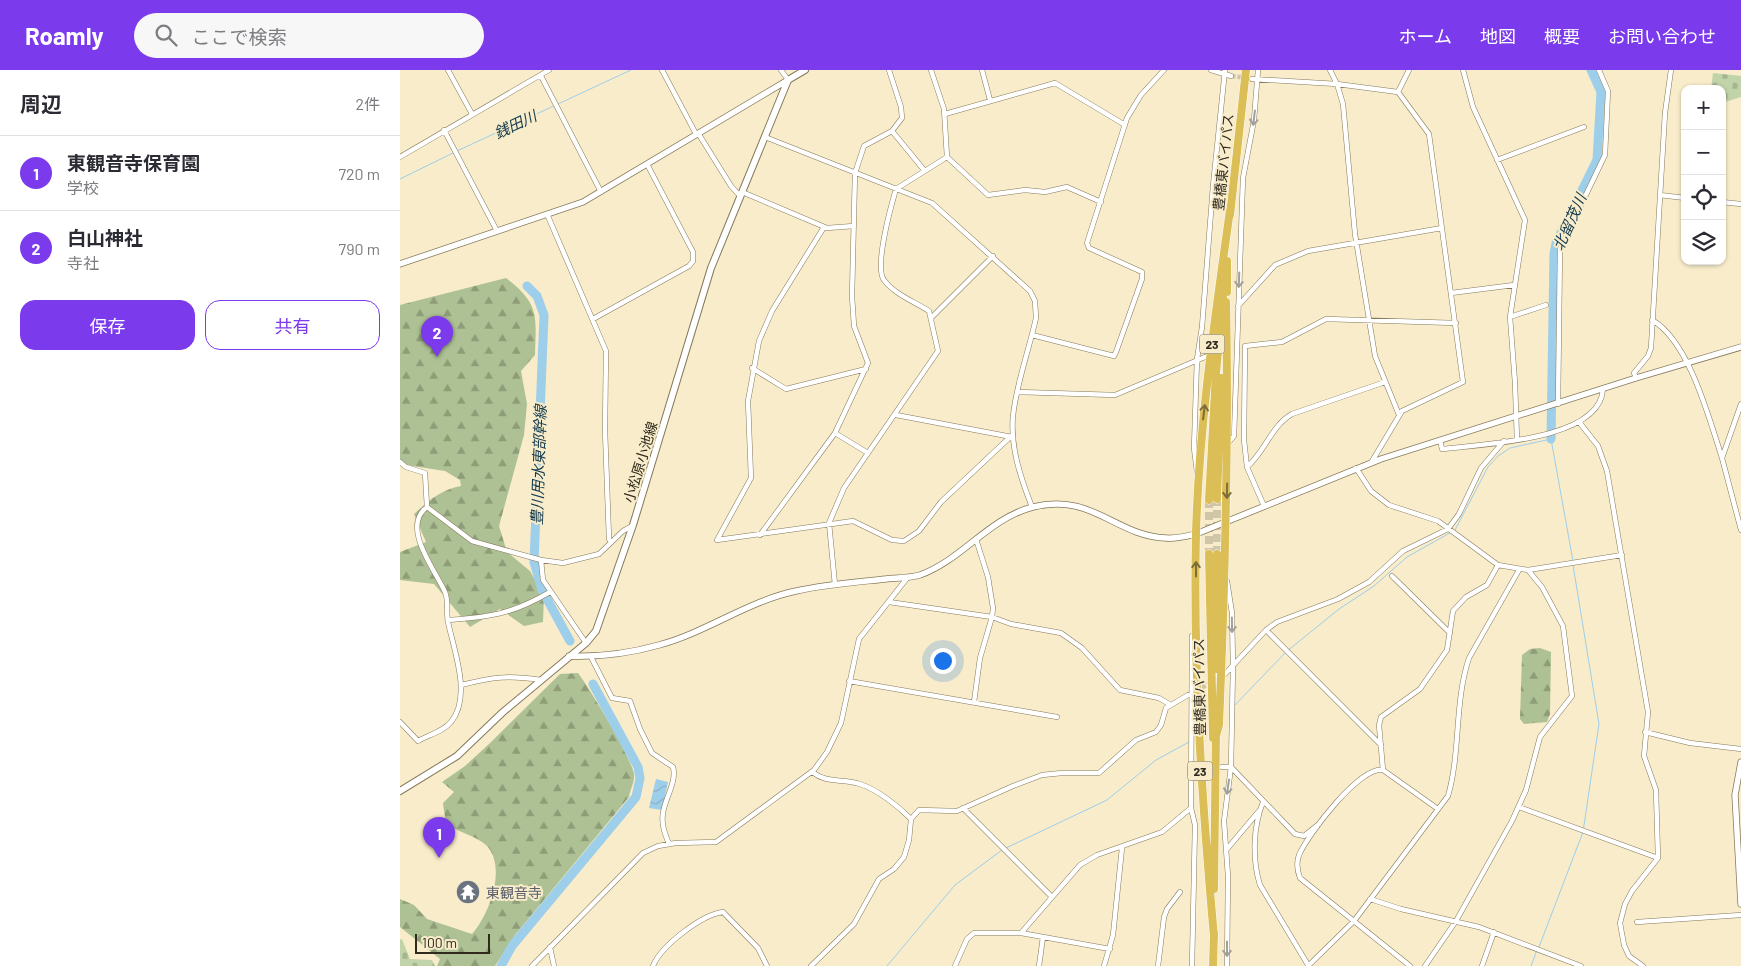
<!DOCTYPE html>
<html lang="ja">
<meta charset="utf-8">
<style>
:root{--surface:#fff;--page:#f7f7f7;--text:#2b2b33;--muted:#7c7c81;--line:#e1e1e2;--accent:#7c3aed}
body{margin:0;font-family:Barlow,"Noto Sans JP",sans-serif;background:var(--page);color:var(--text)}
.controls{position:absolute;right:15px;top:15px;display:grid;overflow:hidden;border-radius:10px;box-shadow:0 1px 4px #0004}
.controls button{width:45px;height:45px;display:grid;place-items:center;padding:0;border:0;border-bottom:1px solid var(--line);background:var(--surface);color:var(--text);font:25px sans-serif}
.scale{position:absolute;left:15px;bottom:12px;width:75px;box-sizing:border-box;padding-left:5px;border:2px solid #2f2a1d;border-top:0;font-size:14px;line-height:18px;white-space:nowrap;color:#2f2a1d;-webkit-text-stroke:4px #f8ecca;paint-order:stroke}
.you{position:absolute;left:542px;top:590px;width:18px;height:18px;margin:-12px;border:4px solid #fff;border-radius:50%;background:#1a73e8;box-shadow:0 0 0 8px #1a73e833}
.badge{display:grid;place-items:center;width:32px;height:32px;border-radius:50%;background:var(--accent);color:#fff;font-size:16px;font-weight:700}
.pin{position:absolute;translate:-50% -41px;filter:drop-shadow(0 1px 2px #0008)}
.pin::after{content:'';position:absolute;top:26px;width:18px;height:15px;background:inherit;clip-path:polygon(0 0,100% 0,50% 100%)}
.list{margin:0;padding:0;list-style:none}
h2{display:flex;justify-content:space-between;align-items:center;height:65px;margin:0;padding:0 20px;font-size:21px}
h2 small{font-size:16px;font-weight:400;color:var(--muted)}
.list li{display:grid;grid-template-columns:32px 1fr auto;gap:15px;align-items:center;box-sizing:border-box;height:75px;padding:0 20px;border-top:1px solid var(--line)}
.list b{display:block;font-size:19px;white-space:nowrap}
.list p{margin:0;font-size:16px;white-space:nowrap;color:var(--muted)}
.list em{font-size:16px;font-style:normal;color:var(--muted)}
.actions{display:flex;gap:10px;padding:15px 20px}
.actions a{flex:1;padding:11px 0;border:1px solid var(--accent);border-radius:15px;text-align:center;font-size:18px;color:var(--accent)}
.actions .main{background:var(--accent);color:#fff}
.icon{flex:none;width:28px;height:28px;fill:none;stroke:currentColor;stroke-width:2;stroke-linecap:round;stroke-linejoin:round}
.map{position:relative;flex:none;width:1341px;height:896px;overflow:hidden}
header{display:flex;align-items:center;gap:30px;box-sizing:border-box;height:70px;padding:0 25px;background:var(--accent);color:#fff}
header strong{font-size:24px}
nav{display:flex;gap:28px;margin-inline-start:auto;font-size:18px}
.search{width:350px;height:45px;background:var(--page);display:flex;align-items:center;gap:12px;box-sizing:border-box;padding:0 18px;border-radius:28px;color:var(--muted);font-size:19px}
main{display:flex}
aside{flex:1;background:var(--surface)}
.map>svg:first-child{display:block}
.forest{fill:url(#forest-firs)}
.cemetery{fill:url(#cemetery-stones)}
.water{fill:url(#water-waves)}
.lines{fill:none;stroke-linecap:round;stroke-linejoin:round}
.stream{stroke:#9dceea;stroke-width:1}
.river{stroke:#9dceea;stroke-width:9}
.minor-tunnel{stroke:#d0c5a7;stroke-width:4.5;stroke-dasharray:4.5 2;stroke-linecap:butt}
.trunk-tunnel{stroke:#d0c5a7;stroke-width:8;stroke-dasharray:8 4;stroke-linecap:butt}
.minor-casing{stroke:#85795b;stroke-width:5.5}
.tertiary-casing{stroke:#85795b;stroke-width:7}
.secondary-casing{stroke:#85795b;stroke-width:8}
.trunk-casing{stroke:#fff;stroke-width:9}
.minor{stroke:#fff;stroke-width:4.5}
.tertiary{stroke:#fff;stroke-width:5.5}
.secondary{stroke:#fff;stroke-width:6}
.trunk{stroke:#dcbe56;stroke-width:8}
.oneway{stroke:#a19f99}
.oneway2{stroke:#7d6d37}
.labels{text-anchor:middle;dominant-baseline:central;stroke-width:4;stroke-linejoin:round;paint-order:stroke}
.shield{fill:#f8ecca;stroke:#6b6451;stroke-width:1}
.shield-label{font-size:12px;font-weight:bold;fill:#2f2a1d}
.street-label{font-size:14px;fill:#2f2a1d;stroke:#f8ecca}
.worship-label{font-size:14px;fill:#5b616d;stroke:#f8ecca;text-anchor:start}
.water-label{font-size:15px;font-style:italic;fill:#133b4f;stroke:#f8ecca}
</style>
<header>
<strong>Roamly</strong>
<div class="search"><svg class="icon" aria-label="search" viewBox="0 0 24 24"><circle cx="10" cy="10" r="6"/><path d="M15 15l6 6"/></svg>ここで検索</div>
<nav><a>ホーム</a><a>地図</a><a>概要</a><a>お問い合わせ</a></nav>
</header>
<main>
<aside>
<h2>周辺<small>2件</small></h2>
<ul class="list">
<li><span class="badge">1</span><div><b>東観音寺保育園</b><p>学校</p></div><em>720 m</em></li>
<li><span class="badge">2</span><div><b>白山神社</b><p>寺社</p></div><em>790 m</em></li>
</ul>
<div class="actions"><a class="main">保存</a><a>共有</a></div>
</aside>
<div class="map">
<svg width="1341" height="896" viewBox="0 0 1341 896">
<defs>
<pattern id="forest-firs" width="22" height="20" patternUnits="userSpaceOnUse" patternTransform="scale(1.25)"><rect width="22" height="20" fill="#aec194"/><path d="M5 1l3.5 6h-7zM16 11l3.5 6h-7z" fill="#8e9d78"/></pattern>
<pattern id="cemetery-stones" width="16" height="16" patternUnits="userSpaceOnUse" patternTransform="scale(1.25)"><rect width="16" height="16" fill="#c1d3a9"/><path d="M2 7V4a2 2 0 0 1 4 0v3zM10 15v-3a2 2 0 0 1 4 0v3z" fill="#a6b591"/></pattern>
<pattern id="water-waves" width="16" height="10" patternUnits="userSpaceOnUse" patternTransform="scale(1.25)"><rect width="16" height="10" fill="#9dceea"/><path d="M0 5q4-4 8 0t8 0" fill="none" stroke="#88b1c8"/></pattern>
</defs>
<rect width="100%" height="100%" fill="#f8ecca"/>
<!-- forest -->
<path class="forest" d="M 106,208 C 140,234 136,246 135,285 L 121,301 L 127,334 L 124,365 L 99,456 L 107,482 L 130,501 L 144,526 L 143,552 L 124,556 L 100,539 L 70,557 L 34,514 L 0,510 L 0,482 L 26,472 L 14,444 C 29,430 41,420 61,416 L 60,410 L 45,401 L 0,394 L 0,235 Z
M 1140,578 L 1151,582 L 1150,644 L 1147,652 L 1124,654 L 1120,649 L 1122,585 L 1130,579 Z
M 178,603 C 190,619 231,687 234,704 C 235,711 230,720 229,727 L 115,865 L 95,896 L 37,896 L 40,889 L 0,857 L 0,829 L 14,835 L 27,849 L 72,864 C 89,845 107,798 87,776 C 78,767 58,761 46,755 L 43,733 L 54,722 L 42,712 L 65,696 L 89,674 L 160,604 Z"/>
<!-- cemetery -->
<path class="cemetery" d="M 1313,3 L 1341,6 L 1341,27 L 1322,33 L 1322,19 L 1311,19 Z
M 2,869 L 10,889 L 32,890 L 35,896 L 0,896 L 0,870 Z"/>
<!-- water -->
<path class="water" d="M 256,709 L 268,712 L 262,740 L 249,738 Z"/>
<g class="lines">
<!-- stream -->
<path class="stream" d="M 57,81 L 231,0
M 0,109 L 53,83
M 834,636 L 886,582 L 939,539 L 974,516 L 1007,487 L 1055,460 L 1088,397 L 1098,386 L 1110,378 L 1151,369 L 1173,491
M 606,778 L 707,730 L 756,690 L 789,672
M 1139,877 L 1183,762 L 1199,654 L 1173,495
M 487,896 L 555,815 L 602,780
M 1131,896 L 1137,880"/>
<!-- river -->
<path class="river" d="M 127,216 L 137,226 L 144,245 L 134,492 L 142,520 L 170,571
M 1151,369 L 1154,184 L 1156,173 L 1197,90 L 1201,22 L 1191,0
M 101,896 L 112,876 L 236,727 L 240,708 L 238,697 L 193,614"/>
<!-- minor-tunnel -->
<path class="minor-tunnel" d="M 831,6 L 847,8
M 796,621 L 822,606
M 797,696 L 818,697"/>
<!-- trunk-tunnel -->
<path class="trunk-tunnel" d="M 809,430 L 809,484
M 817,484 L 817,429"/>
<!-- minor casing -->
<g class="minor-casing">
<path id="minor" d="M 48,0 L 72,44
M 262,0 L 296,64
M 381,0 L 388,10
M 531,0 L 544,39 L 547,87 L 588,125 L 625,120 L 645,122 L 667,117 L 701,132
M 582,0 L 590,30
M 811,0 L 831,6
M 930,0 L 937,14 L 943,34 L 955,164 L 975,286 L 999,345
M 1063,0 L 1073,37 L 1125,150 L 1110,247 L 1115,313 L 1117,370
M 141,6 L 201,122
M 852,9 L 937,14 L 998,22 L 1029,64 L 1063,312 L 1002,341 L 971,393
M 998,22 L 1009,0
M 545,44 L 655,13 L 725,55
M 44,60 L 97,161
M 492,61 L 524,100
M 298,63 L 331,116 L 340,126
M 365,67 L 532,133 L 630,221 L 635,231 L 636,248 C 629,280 616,315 613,346 C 610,377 621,409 632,437
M 0,87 L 149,0
M 1097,90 L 1184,57
M 342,122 L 427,158 L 454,156
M 1260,125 L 1285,128
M 1322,132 L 1341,134
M 147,144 L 206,281 L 205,360 L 209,469 L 211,472
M 424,157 L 372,241 L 359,271 L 348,331 L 351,408 L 317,470 L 453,451 L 492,470 L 504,471 L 519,461 L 541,432 L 608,369 L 613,367
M 1051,223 L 1114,215
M 838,236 L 875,195 L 908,181 L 1042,158
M 1110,247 L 1146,235
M 531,248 L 593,186
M 193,249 L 289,196 L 293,191 L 293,182 L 247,94
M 1252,250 C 1289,271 1309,348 1322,388
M 632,265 L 714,286 L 716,282 L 742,209 L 742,202 L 689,178 L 687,173 L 727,48 L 741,25 L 764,0
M 352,298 L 386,319 L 466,299
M 1236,308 L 1234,303 L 1248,286 L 1251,278 L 1265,43 L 1271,0
M 618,322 L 715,325 L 805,287
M 1158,334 L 1160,179 L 1205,85 L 1208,21 L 1199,0
M 1341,334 L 1322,388 L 1341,460
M 496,345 L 612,367
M 1179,352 L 1198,376 L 1207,401 L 1248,642 L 1244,686 L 1256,720 L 1258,788 L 1232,821 L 1225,834 L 1220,853 L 1224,875 L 1229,886 L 1243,896
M 435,363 L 468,383
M 1040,370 L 1042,379 C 1081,374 1202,371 1203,318
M 828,373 L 834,366 L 843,108 L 854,50 L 858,0
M 0,392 L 6,397 L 25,403 L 27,437 L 72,471 L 141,490 L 163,493 L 199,484 L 223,461 L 232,456
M 847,397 L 844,370 L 845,276 L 882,272 L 926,249 L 1056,253
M 956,398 L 971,421 L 989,435 L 1038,451 L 1098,495 L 1128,500 L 1222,485
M 797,402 L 794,378 L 797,289 L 802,257 L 813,116 L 825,0
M 864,436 L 847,397 C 865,382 871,356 892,344 L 985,312
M 360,465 L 435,363 L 468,293 L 454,256 L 452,226 L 455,103 L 464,76 L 492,61 L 502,48 L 501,37 L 489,0
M 141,490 L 143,510 L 186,573
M 992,506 L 1050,563
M 827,511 L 832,543 L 833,597 L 831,697 L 824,751 L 828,806 L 827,896
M 435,515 L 429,453 L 444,418 L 538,281 L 529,241 C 515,232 494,224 484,210 C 474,197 491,136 496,119 L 547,87
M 489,532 L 592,547 L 611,554 L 661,563 L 682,578 L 720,620 L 759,628 L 769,634
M 48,550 C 91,547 112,544 150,522
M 866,560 L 981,675
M 191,587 L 212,628 L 230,631 L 240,659 L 252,683 L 273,697 C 277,712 265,728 263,743 C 261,754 265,764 269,774
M 825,604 L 866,560 L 877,552 L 938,529 L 969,512 L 1003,481 L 1048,459 L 1059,444 L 1081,398 L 1104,371
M 449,611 L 657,647
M 61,615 C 94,607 107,605 141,610
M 574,632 L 580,588 L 592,547 L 593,538 L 588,507 L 576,469
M 0,652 L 18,671 C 28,665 43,662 51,652 C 72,626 54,581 48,552 C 46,543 49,531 45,522 C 36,501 0,457 27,437
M 1245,662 L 1290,673 L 1341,679
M 822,697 L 831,697 L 895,764 L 904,766 L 919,754
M 983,700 L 1038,739
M 412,702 C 428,714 441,708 460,714 C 478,720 498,736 511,749
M 863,732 C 853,757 852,789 860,815 L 908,895
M 1119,737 L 1258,788
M 563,738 L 652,827
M 827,779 L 859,741
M 970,829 L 1001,839 L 1079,857 L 1181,896
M 1237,852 L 1341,845
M 621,863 L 680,795 L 697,785 L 762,762 L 791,738
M 150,877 L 154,896
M 132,896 L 243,783 L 258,776 L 276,773 L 316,772 L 414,700 L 427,682 L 441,653 L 459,569 L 508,507
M 253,896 C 261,876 301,845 323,842 L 358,878 L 367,896
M 411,896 L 454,854 L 479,809 L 494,799 L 504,787 L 509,770 L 511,749 L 519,740 L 557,741 L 613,716 L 642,705 L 662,703 L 699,703 L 736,670 L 756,662 L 761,655 L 766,638 L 788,625
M 555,896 L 567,869 L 574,863 L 621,863 L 710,879
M 639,896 L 643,867
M 704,896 L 713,865 L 722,778
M 758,896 L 764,847 L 767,839 L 780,822
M 792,896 L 795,755 L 791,738 L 792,566
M 908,896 L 954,851 L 1048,726 C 1061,681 1054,633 1069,588 L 1119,500
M 1010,896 L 900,808 C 897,800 896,793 899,785 C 908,764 960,696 983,700 L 979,655 L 981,647 L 1020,619 L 1047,580 L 1053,541 L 1066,527 L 1087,515 L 1098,495
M 1025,896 L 1056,851 L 1112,751 L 1126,720 L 1140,667 L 1172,626 L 1163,556 L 1142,517 L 1128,500
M 1082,896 L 1094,862"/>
</g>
<!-- tertiary casing -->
<g class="tertiary-casing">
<path id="tertiary" d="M 0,194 L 183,132 L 388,10
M 169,586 C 199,587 231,583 259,575 C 307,562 348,531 396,521 C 426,514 457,512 486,509 C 497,508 510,508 520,505 C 562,490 589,448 633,437 C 692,422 715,466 766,468 C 776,469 787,466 796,464 L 981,389 L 1236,308 L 1341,277
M 1341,692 L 1335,725 L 1341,834"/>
</g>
<!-- secondary casing -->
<g class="secondary-casing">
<path id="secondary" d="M 0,721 L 57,686 L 103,642 L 186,573 L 196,561 L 233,455 L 311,198 L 388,10 L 405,0"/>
</g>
<!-- trunk casing -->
<g class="trunk-casing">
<path id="trunk" d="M 830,145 L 846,0
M 827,222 L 827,191
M 817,429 L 821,308
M 809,430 L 816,303 L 824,216
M 809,484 L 813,668
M 816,599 L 817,484
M 816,666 L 819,655 C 825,513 829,373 826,232
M 814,819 L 816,663
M 814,867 C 802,732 793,598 796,463 C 799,355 815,248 830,140
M 813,896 L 814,863"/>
</g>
<!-- minor -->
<use href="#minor" class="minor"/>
<!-- tertiary -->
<use href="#tertiary" class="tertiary"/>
<!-- secondary -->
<use href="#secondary" class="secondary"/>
<!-- trunk -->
<use href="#trunk" class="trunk"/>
</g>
<!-- one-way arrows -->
<defs><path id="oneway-shaft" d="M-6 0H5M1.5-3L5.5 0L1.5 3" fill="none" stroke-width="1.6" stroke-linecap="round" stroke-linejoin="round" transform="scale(1.25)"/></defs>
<g class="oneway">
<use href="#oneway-shaft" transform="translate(854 48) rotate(97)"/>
<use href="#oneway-shaft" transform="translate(839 210) rotate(92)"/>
<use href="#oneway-shaft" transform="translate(832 555) rotate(89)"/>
<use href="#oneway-shaft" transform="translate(828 717) rotate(98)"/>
<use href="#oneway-shaft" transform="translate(827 879) rotate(90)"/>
</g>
<g class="oneway2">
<use href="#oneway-shaft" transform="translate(804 342) rotate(-83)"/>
<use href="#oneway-shaft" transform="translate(827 421) rotate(91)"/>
<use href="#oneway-shaft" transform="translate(796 499) rotate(-90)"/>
</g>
<!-- icons -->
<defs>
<g id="temple-disc" transform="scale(1.25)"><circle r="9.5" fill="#6b7280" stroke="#f8ecca"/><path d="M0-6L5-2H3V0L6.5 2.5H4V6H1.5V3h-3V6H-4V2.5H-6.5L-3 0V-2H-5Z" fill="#fff"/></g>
</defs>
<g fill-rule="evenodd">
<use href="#temple-disc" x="68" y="822"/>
</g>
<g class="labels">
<!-- shield labels -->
<g class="shield">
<rect x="799.5" y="264.5" width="25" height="19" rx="4"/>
<rect x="787.5" y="691.5" width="25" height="19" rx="4"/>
</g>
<g class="shield-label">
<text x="812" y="274">23</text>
<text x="800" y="701">23</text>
</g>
<!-- street labels -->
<g class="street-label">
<text transform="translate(823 92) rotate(-84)">豊橋東バイパス</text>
<text transform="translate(240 392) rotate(-73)">小松原小池線</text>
<text transform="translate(799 617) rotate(-91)">豊橋東バイパス</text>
</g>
<!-- worship labels -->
<g class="worship-label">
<text x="86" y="822">東観音寺</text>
</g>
<!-- water labels -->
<g class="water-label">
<text transform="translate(115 54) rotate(-25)">銭田川</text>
<text transform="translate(1169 152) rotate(-66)">北留茂川</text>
<text transform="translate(138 395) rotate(-88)">豊川用水東部幹線</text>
</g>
</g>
</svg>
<div class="controls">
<button>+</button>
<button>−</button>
<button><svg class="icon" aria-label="locate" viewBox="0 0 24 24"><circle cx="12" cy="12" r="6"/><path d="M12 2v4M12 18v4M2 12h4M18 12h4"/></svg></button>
<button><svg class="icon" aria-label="layers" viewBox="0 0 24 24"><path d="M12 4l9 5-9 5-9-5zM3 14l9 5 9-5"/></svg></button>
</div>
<div class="scale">100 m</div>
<div class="you"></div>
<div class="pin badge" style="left:39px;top:788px">1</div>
<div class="pin badge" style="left:37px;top:287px">2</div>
</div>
</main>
